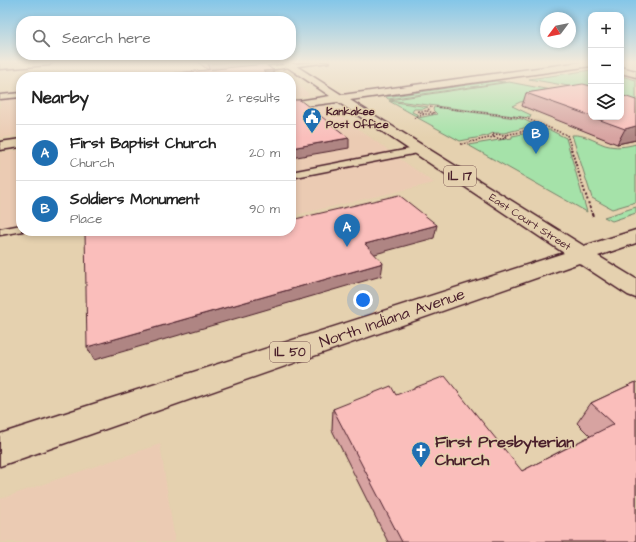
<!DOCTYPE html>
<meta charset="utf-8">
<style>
:root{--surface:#fff;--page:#f2f2f2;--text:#222;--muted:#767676;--line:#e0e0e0;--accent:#1f6fb2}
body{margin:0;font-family:"Architects Daughter",sans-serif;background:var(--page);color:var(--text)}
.controls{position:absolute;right:12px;top:12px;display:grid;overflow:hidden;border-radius:8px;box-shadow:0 2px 6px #0003}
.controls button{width:36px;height:36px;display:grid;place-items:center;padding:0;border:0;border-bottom:1px solid var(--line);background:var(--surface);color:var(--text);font:20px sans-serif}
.compass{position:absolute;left:540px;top:12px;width:36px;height:36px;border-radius:50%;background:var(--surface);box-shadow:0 2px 6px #0003;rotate:238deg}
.you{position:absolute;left:363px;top:300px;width:14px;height:14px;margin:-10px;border:3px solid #fff;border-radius:50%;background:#1a73e8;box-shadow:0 0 0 6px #1a73e833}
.badge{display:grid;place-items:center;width:26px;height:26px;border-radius:50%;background:var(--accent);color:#fff;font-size:13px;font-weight:700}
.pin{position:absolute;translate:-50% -33px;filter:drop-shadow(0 1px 2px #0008)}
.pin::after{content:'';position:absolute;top:21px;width:14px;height:12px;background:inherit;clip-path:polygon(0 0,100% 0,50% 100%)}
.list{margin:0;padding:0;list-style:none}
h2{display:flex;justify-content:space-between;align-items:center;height:52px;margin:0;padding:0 16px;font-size:17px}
h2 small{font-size:13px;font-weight:400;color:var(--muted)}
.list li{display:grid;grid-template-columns:26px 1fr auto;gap:12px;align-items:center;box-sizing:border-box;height:56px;padding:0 16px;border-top:1px solid var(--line)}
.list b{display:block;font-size:15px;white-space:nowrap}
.list p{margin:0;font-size:13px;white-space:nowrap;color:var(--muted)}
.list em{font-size:13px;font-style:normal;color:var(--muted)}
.icon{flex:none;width:22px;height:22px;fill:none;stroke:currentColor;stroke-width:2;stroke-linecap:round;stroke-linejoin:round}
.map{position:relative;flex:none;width:636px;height:542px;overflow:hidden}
.search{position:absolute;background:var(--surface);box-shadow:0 2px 6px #0003;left:16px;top:16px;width:280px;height:44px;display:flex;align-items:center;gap:10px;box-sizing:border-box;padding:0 14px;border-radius:16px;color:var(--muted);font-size:15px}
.panel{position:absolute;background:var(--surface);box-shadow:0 2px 6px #0003;left:16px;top:72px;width:280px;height:164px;border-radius:16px}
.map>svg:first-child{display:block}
.built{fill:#ebcbb3}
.green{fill:#a5e2a9;stroke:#78806a}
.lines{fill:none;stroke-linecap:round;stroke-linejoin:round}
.lane-casing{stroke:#4a1f2b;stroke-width:3}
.street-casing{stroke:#4a1f2b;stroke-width:3}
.primary-casing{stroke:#4a1f2b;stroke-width:3}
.path-far2{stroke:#4a1f2b;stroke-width:1.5;stroke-dasharray:1.5 1.5;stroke-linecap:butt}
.path-far1{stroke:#4a1f2b;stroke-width:2;stroke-dasharray:2 2;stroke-linecap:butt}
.path{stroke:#4a1f2b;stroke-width:2.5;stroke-dasharray:3 3;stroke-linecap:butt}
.lane{fill:#e5d1af;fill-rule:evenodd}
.street{fill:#e5d1af;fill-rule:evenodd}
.primary{fill:#e5d1af;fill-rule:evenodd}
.wall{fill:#d7a3a1;stroke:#4a1f2b}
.shaded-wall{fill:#af8583;stroke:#4a1f2b}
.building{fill:#fabebb;stroke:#4a1f2b}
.labels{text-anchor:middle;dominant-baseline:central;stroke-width:3;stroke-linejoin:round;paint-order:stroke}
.far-poi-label{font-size:11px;font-weight:bold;fill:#4a1f2b;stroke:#e5d1af;text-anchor:start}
.far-street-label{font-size:11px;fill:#4a1f2b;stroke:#e5d1af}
.shield{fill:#e5d1af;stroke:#785453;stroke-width:1}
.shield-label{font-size:12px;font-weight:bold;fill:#4a1f2b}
.near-street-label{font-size:16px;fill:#4a1f2b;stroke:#e5d1af}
.near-poi-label{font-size:16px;font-weight:bold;fill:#4a1f2b;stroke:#e5d1af;text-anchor:start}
</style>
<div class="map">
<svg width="636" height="542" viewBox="0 0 636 542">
<rect width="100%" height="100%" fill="#e5d1af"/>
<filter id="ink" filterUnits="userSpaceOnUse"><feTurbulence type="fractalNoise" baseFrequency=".025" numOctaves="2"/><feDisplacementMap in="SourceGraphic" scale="8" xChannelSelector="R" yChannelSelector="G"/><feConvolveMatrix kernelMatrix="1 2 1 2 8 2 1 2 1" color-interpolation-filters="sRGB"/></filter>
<g filter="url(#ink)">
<!-- built -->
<path class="built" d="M 104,62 L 265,62 L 286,77 L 105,77 Z
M 291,80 L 308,93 L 309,96 L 291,99 Z
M 21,93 L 21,135 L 0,138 L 0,95 Z
M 324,106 L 329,108 L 434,183 L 291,216 L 291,111 Z
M 21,150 L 21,223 L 0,227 L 0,153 Z
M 160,444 L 175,542 L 0,542 L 0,499 Z"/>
<!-- green -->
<path class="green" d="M 591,70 L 591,90 L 529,79 Z
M 621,76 L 636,80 L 636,101 L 621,96 Z
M 495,81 L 505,82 L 388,99 L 386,97 Z
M 509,82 L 571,94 L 520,102 L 512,106 L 531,115 L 530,118 L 389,100 Z
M 389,101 L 428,107 L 423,109 L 414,109 L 412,112 L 419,115 L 416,116 Z
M 434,107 L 522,119 L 536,125 L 504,133 L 493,133 L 487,136 L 460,141 L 418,118 L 437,114 L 433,110 Z
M 545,130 L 550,130 L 566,138 L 587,212 L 468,145 L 512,138 L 512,136 Z
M 572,135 C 584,134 594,141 605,145 C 616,148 625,147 636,144 L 636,202 L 612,209 L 592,198 Z
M 636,207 L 636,213 L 612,221 L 604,217 Z"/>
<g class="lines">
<!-- lane casing -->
<g class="lane-casing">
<path id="lane" d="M 314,62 L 329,62 L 252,72 L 249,70 L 252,68 Z
M 21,93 L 21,97 L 0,99 L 0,95 Z
M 420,147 L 423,148 L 424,150 L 423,152 L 291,178 L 291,172 Z
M 21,225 L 21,231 L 23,231 L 0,235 L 0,229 Z"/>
</g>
<!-- street casing -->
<g class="street-casing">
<path id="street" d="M 20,62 L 53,62 L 49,65 L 0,69 L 0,63 Z
M 585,62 L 591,62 L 591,65 L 586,64 Z
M 621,67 L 636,71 L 636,77 L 621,73 Z"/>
</g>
<!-- primary casing -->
<g class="primary-casing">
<path id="primary" d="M 280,62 L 290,62 L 342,95 L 581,62 L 591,62 L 591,66 L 350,100 L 584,246 L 636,230 L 636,243 L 598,256 L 636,279 L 636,298 L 628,295 L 579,263 L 0,466 L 0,434 L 564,253 L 338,102 L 291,108 L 291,102 L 330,96 Z
M 21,139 L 21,147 L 0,150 L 0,142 Z"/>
</g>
<!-- path-far2 -->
<path class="path-far2" d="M 436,107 L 525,118 L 567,135 L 572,150
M 424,114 L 417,111 L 427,111
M 414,118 L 425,114 L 433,114 L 434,113 L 427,111 L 432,106
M 493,134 L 503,135 L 507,138 L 501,139 L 493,137 Z
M 505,135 L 546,127
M 461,144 L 494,137"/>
<!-- path-far1 -->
<path class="path-far1" d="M 571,149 L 592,214"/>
<!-- path -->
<path class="path" d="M 592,213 L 593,218"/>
<!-- lane -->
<use href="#lane" class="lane"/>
<!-- street -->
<use href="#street" class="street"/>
<!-- primary -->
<use href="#primary" class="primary"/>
</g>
<!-- wall -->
<path class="wall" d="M 198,62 L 258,62 L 258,65 L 273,70 L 273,77 L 138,77 L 208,70 Z
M 591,86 L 591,117 L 621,117 L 636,140 L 617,144 L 522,106 L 526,93 Z
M 636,382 L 636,542 L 388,542 L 332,430 L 333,409 L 396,395 L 522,471 L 590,436 L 577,423 L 591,403 Z"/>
<!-- shaded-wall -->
<path class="shaded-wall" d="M 230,62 L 258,62 L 258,66 L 209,71 L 208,64 Z
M 273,70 L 273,77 L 264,77 L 263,71 Z
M 636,126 L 636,140 L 617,144 L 625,129 Z
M 349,138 L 349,148 L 291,158 L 291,148 Z
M 437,225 L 434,238 L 364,257 L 365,244 Z
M 383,263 L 381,276 L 94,360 L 87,347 Z"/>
<!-- building -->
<path class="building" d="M 205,62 L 230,62 L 208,64 Z
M 265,64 L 273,70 L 263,71 L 271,77 L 138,77 Z
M 583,84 L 591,86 L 591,116 L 526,93 Z
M 621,95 L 636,100 L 636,126 L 625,129 L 592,117 L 621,117 Z
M 291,100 L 300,100 L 349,138 L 291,148 Z
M 399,195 L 437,225 L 365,244 L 383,263 L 87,347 L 85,231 L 291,231 L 291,220 Z
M 445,376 L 522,471 L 614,424 L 591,403 L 636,382 L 636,542 L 402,542 L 333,409 L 391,386 L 396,395 Z"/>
</g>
<!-- sky -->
<linearGradient id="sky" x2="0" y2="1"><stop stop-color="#84c6e8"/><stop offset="0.45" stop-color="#f3eadb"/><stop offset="1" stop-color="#f3eadb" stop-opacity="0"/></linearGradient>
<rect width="636" height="138" fill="url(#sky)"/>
<!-- icons -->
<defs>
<g id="civic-pin" transform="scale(1)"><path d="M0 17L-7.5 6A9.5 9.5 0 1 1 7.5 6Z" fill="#1f6fb2" stroke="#e5d1af"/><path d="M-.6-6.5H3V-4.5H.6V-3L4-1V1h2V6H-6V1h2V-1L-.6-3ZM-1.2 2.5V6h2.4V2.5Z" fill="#fff"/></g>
<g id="church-pin" transform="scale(1)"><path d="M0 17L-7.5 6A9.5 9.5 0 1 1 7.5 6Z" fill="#1f6fb2" stroke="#e5d1af"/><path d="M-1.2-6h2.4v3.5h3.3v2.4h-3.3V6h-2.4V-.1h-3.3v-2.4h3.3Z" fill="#fff"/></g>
</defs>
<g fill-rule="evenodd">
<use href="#civic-pin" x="312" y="117"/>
<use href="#church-pin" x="421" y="451"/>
</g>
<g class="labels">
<!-- far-poi labels -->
<g class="far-poi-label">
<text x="326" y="111">Kankakee<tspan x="326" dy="13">Post Office</tspan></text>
</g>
<!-- far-street labels -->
<g class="far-street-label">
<text transform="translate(530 222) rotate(33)">East Court Street</text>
</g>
<!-- shield labels -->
<g class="shield">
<rect x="444" y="166" width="32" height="20" rx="3"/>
<rect x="270" y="342" width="40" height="20" rx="3"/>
</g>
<g class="shield-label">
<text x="460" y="176">IL 17</text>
<text x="290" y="352">IL 50</text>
</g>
<!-- near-street labels -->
<g class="near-street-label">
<text transform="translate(392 318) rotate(-19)">North Indiana Avenue</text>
</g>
<!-- near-poi labels -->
<g class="near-poi-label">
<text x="435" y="442">First Presbyterian<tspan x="435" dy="18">Church</tspan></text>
</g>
</g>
</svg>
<div class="controls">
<button>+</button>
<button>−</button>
<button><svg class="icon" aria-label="layers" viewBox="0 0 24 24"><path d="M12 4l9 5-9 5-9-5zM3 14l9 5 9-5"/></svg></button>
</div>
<svg class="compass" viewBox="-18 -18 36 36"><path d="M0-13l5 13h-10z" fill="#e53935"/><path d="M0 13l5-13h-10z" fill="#767676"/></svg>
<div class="you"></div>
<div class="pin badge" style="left:347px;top:247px">A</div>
<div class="pin badge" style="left:536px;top:154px">B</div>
<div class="search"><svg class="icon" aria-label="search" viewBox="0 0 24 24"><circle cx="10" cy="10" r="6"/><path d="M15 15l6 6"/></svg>Search here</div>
<section class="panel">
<h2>Nearby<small>2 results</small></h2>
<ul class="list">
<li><span class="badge">A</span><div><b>First Baptist Church</b><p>Church</p></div><em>20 m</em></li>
<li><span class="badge">B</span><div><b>Soldiers Monument</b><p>Place</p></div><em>90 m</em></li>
</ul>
</section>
</div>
